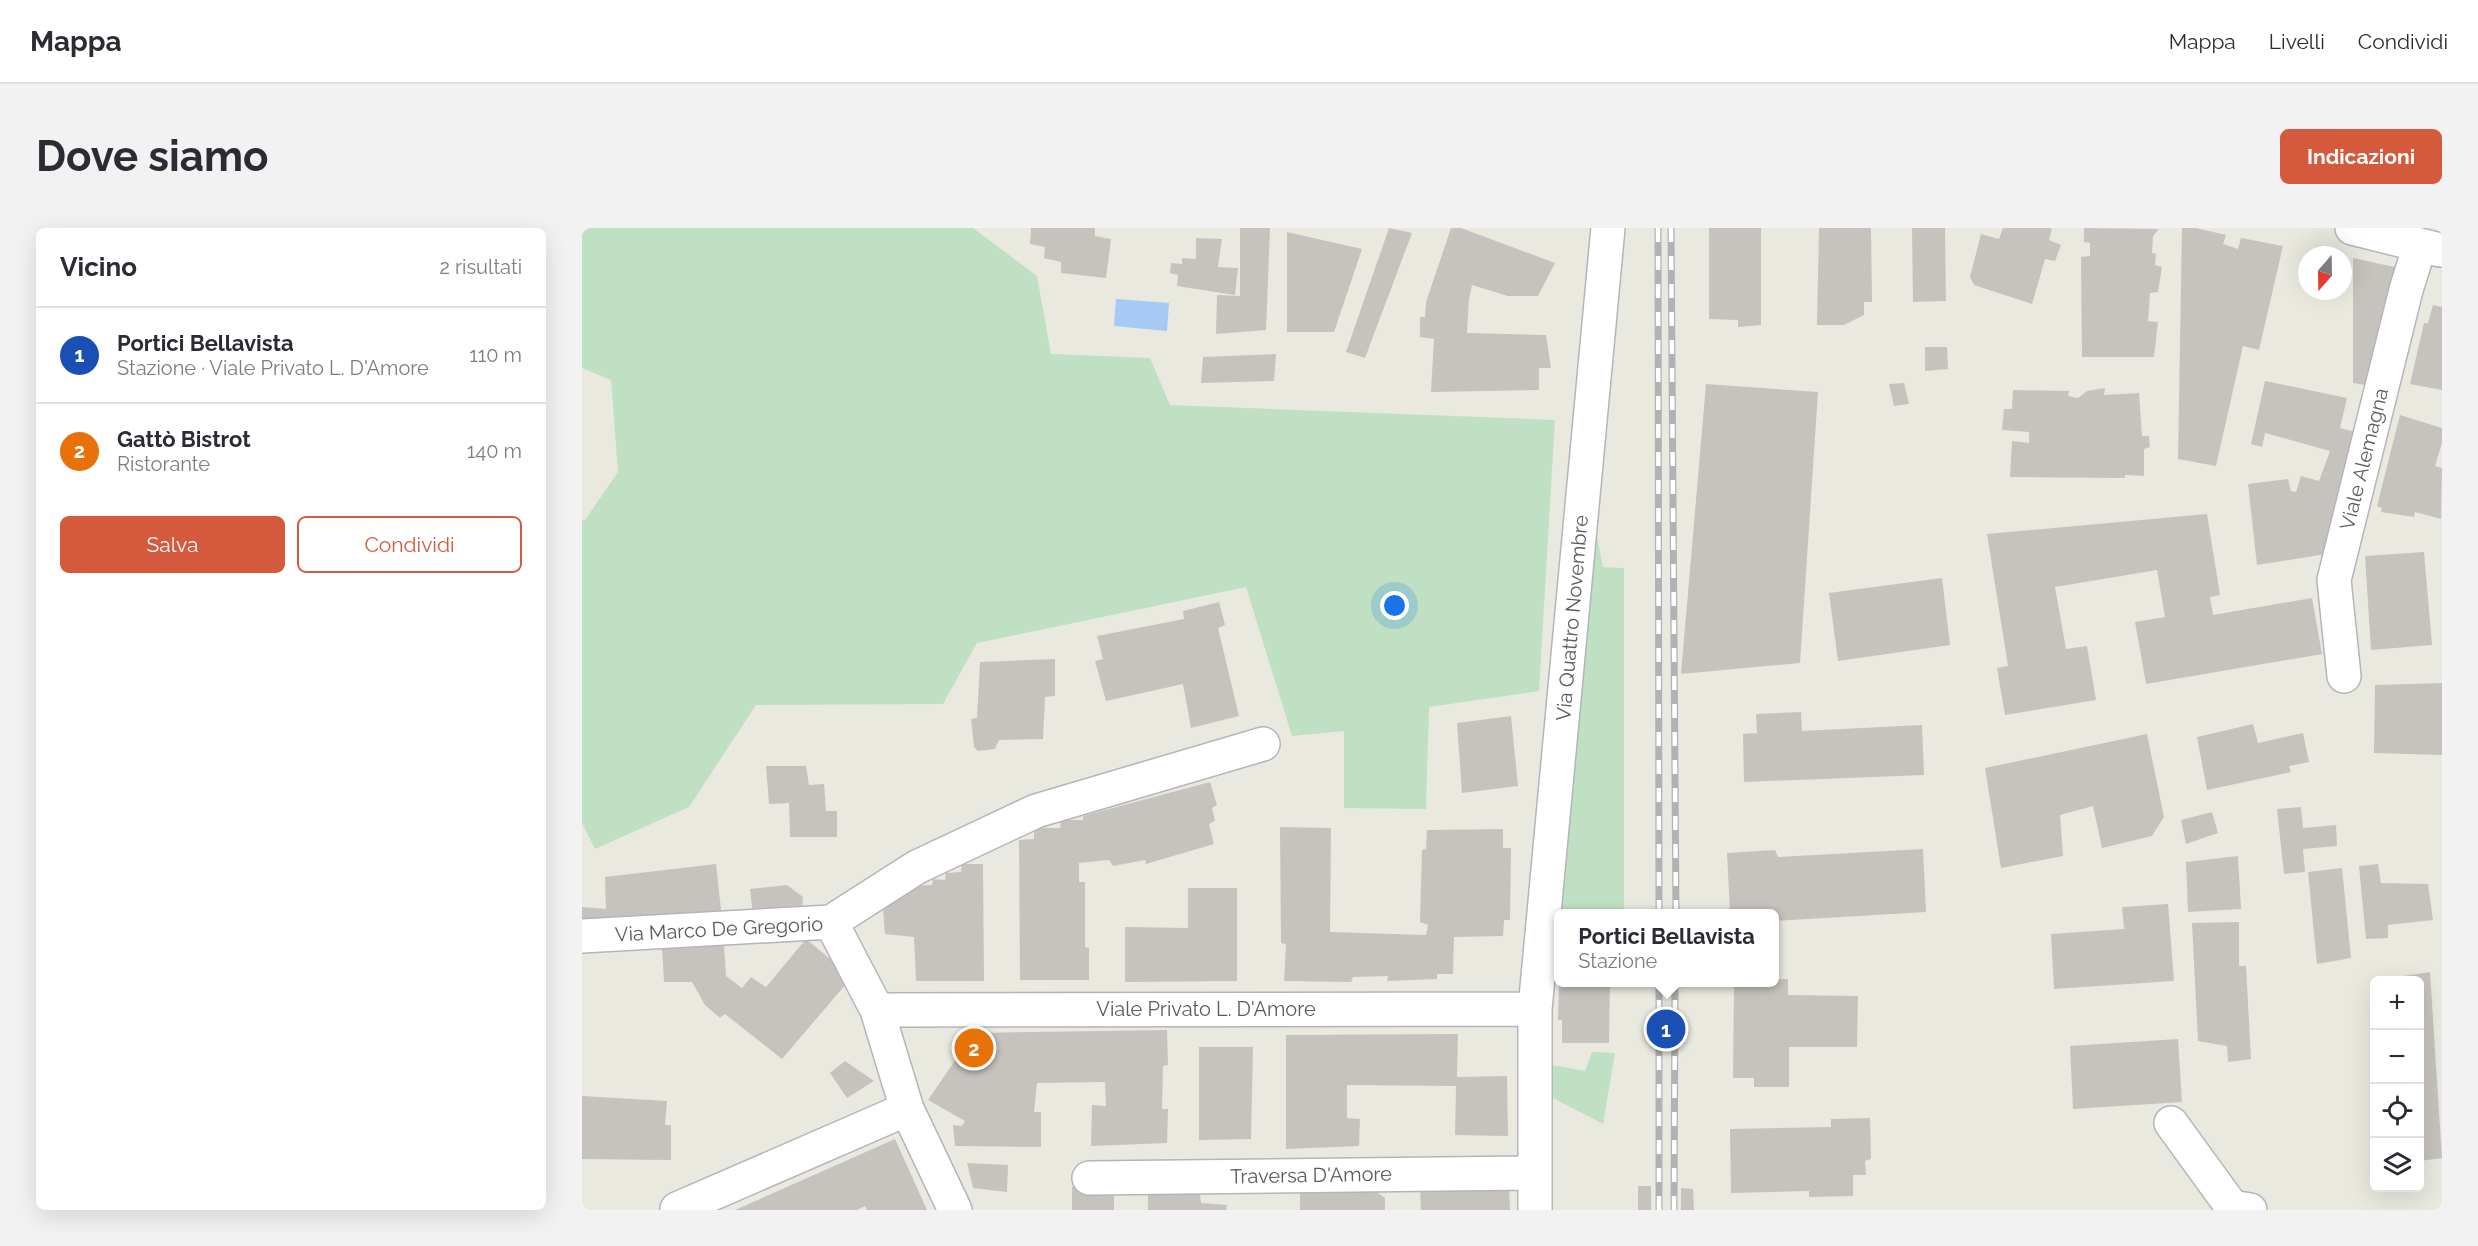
<!DOCTYPE html>
<html lang="it">
<meta charset="utf-8">
<style>
:root{--surface:#fff;--page:#f2f2f3;--text:#2b2b33;--muted:#7c7c81;--line:#e1e1e2;--accent:#d5593c}
body{margin:0;font-family:Raleway,sans-serif;background:var(--page);color:var(--text)}
.controls{position:absolute;right:18px;bottom:18px;display:grid;overflow:hidden;border-radius:9px;box-shadow:0 6px 24px #0002}
.controls button{width:54px;height:54px;display:grid;place-items:center;padding:0;border:0;border-bottom:2px solid var(--line);background:var(--surface);color:var(--text);font:30px sans-serif}
.compass{position:absolute;left:1716px;top:18px;width:54px;height:54px;border-radius:50%;background:var(--surface);box-shadow:0 6px 24px #0002;rotate:200deg}
.you{position:absolute;left:813px;top:378px;width:21px;height:21px;margin:-15px;border:4px solid #fff;border-radius:50%;background:#1a73e8;box-shadow:0 0 0 9px #1a73e833}
.badge{display:grid;place-items:center;width:39px;height:39px;border-radius:50%;background:var(--accent);color:#fff;font-size:20px;font-weight:700}
.pin{position:absolute;translate:-50% -50%;border:3px solid #fff;box-shadow:0 2px 6px #0006}
.popup{position:absolute;left:972px;top:681px;width:225px;height:78px;box-sizing:border-box;display:grid;place-content:center;border-radius:9px;background:var(--surface);filter:drop-shadow(0 2px 4px #0005);font-size:20px;white-space:nowrap;color:var(--muted)}
.popup b{font-size:22px;color:var(--text)}
.popup::after{content:'';position:absolute;left:50%;top:100%;margin-left:-12px;border:12px solid transparent;border-top-color:var(--surface)}
.list{margin:0;padding:0;list-style:none}
h2{display:flex;justify-content:space-between;align-items:center;height:78px;margin:0;padding:0 24px;font-size:26px}
h2 small{font-size:20px;font-weight:400;color:var(--muted)}
.list li{display:grid;grid-template-columns:39px 1fr auto;gap:18px;align-items:center;box-sizing:border-box;height:96px;padding:0 24px;border-top:2px solid var(--line)}
.list b{display:block;font-size:22px;white-space:nowrap}
.list p{margin:0;font-size:20px;white-space:nowrap;color:var(--muted)}
.list em{font-size:20px;font-style:normal;color:var(--muted)}
.actions{display:flex;gap:12px;padding:18px 24px}
.actions a{flex:1;padding:14px 0;border:2px solid var(--accent);border-radius:9px;text-align:center;font-size:21px;color:var(--accent)}
.actions .main{background:var(--accent);color:#fff}
.icon{flex:none;width:33px;height:33px;fill:none;stroke:currentColor;stroke-width:2;stroke-linecap:round;stroke-linejoin:round}
.map{position:relative;flex:none;width:1860px;height:982px;overflow:hidden;border-radius:9px}
header{display:flex;align-items:center;gap:36px;box-sizing:border-box;height:84px;padding:0 30px;background:var(--surface);border-bottom:2px solid var(--line)}
header strong{font-size:28px}
nav{display:flex;gap:33px;margin-inline-start:auto;font-size:21px}
.intro{display:flex;align-items:center;justify-content:space-between;box-sizing:border-box;height:144px;padding:0 36px}
h1{margin:0;font-size:42px}
.button{padding:15px 27px;border-radius:9px;background:var(--accent);color:#fff;font-size:21px;font-weight:700}
main{display:flex;gap:36px;padding:0 36px}
aside{flex:1;background:var(--surface);border-radius:9px;box-shadow:0 6px 24px #0002}
.map>svg:first-child{display:block}
.green{fill:#bfe0c3}
.water{fill:#a6c9f5}
.building{fill:#c6c3be}
.lines{fill:none;stroke-linecap:round;stroke-linejoin:round}
.minor-casing{stroke:#b3b5ba;stroke-width:36}
.minor{stroke:#fff;stroke-width:33}
.rail-casing{stroke:#b1b2b2;stroke-width:7}
.rail{stroke:#fff;stroke-width:4.5;stroke-dasharray:14;stroke-linecap:butt}
.labels{text-anchor:middle;dominant-baseline:central;stroke-width:4.5;stroke-linejoin:round;paint-order:stroke}
.street-label{font-size:20px;fill:#595b60;stroke:#fff}
</style>
<header>
<strong>Mappa</strong>
<nav><a>Mappa</a><a>Livelli</a><a>Condividi</a></nav>
</header>
<div class="intro"><h1>Dove siamo</h1><a class="button">Indicazioni</a></div>
<main>
<aside>
<h2>Vicino<small>2 risultati</small></h2>
<ul class="list">
<li><span class="badge" style="background:#1a4fb4">1</span><div><b>Portici Bellavista</b><p>Stazione · Viale Privato L. D'Amore</p></div><em>110 m</em></li>
<li><span class="badge" style="background:#e8710a">2</span><div><b>Gattò Bistrot</b><p>Ristorante</p></div><em>140 m</em></li>
</ul>
<div class="actions"><a class="main">Salva</a><a>Condividi</a></div>
</aside>
<div class="map">
<svg width="1860" height="982" viewBox="0 0 1860 982">
<rect width="100%" height="100%" fill="#eae9e0"/>
<!-- green -->
<path class="green" d="M 0,0 L 391,0 L 455,48 L 469,126 L 568,130 L 588,177 L 973,192 L 957,463 L 847,479 L 844,581 L 762,580 L 762,503 L 710,508 L 664,359 L 395,415 L 361,476 L 174,477 L 107,579 L 13,621 L 0,595 L 0,292 L 3,292 L 36,244 L 29,152 L 0,140 Z
M 1012,294 L 1021,339 L 1042,340 L 1042,685 L 978,686 Z
M 1010,824 L 1033,825 L 1021,896 L 965,867 L 970,837 L 1003,843 Z"/>
<!-- water -->
<path class="water" d="M 534,71 L 587,75 L 585,103 L 532,98 Z"/>
<!-- building -->
<path class="building" d="M 449,0 L 513,0 L 513,8 L 529,11 L 524,50 L 479,45 L 479,34 L 462,30 L 463,19 L 448,16 Z
M 658,0 L 688,0 L 684,102 L 634,106 L 635,67 L 658,68 Z
M 807,0 L 830,5 L 783,130 L 764,124 Z
M 869,0 L 879,0 L 973,35 L 956,68 L 926,68 L 890,57 L 887,71 L 885,105 L 964,107 L 969,140 L 957,140 L 957,162 L 849,164 L 852,111 L 838,109 L 838,89 L 843,89 L 844,74 Z
M 1127,0 L 1179,0 L 1179,97 L 1156,99 L 1156,92 L 1127,91 Z
M 1237,0 L 1289,0 L 1290,74 L 1282,74 L 1282,87 L 1262,97 L 1235,97 Z
M 1330,0 L 1363,0 L 1364,73 L 1331,74 Z
M 1421,0 L 1467,0 L 1470,1 L 1467,12 L 1479,17 L 1473,33 L 1463,31 L 1450,76 L 1392,57 L 1388,49 L 1399,6 L 1417,11 Z
M 1502,0 L 1577,1 L 1571,8 L 1570,25 L 1574,26 L 1573,37 L 1580,39 L 1576,64 L 1568,65 L 1566,93 L 1576,94 L 1572,129 L 1500,129 L 1499,29 L 1508,28 L 1508,15 L 1502,14 Z
M 1600,0 L 1614,0 L 1644,7 L 1641,16 L 1656,21 L 1659,10 L 1701,18 L 1677,122 L 1661,118 L 1634,238 L 1596,231 Z
M 705,4 L 780,21 L 752,104 L 705,104 Z
M 614,10 L 640,11 L 636,39 L 656,40 L 653,67 L 595,58 L 596,47 L 588,45 L 589,35 L 600,36 L 600,30 L 614,31 Z
M 1771,30 L 1822,41 L 1789,158 L 1771,155 Z
M 1851,77 L 1860,79 L 1860,162 L 1828,156 L 1842,95 L 1846,95 Z
M 1343,119 L 1365,119 L 1366,141 L 1343,143 Z
M 694,126 L 692,153 L 619,155 L 621,129 Z
M 1683,153 L 1765,170 L 1758,200 L 1773,204 L 1773,220 L 1747,305 L 1744,326 L 1675,337 L 1666,256 L 1706,251 L 1709,263 L 1714,264 L 1719,248 L 1737,253 L 1748,223 L 1683,205 L 1680,219 L 1669,216 Z
M 1322,155 L 1327,176 L 1312,178 L 1307,156 Z
M 1124,156 L 1236,164 L 1218,435 L 1099,446 Z
M 1523,160 L 1522,167 L 1557,165 L 1560,208 L 1567,208 L 1568,219 L 1562,221 L 1562,248 L 1543,247 L 1543,250 L 1428,249 L 1430,213 L 1447,215 L 1447,204 L 1420,202 L 1422,181 L 1430,181 L 1431,162 L 1487,163 L 1486,168 L 1496,170 L 1505,163 Z
M 1818,187 L 1860,200 L 1860,215 L 1853,238 L 1860,240 L 1859,291 L 1833,284 L 1832,289 L 1799,284 L 1800,280 L 1795,278 Z
M 1625,286 L 1638,367 L 1628,369 L 1631,387 L 1730,370 L 1740,426 L 1564,456 L 1553,394 L 1583,389 L 1575,342 L 1473,359 L 1484,421 L 1505,418 L 1514,472 L 1423,487 L 1415,440 L 1426,438 L 1405,306 Z
M 1842,324 L 1850,417 L 1789,422 L 1783,328 Z
M 1360,350 L 1368,417 L 1256,433 L 1247,365 Z
M 637,374 L 643,397 L 636,400 L 657,488 L 609,500 L 601,456 L 524,473 L 513,433 L 521,431 L 515,408 L 602,391 L 601,383 Z
M 473,431 L 473,468 L 463,469 L 461,511 L 417,512 L 413,521 L 396,523 L 392,519 L 389,491 L 395,490 L 398,434 Z
M 1860,455 L 1860,527 L 1792,525 L 1793,457 Z
M 1219,484 L 1220,503 L 1340,497 L 1342,547 L 1162,554 L 1161,506 L 1175,505 L 1174,486 Z
M 929,488 L 936,558 L 880,565 L 875,495 Z
M 1671,496 L 1676,515 L 1721,505 L 1727,534 L 1707,538 L 1709,544 L 1625,562 L 1615,509 Z
M 1565,506 L 1582,589 L 1570,608 L 1520,620 L 1511,578 L 1478,587 L 1481,628 L 1419,640 L 1403,540 Z
M 184,538 L 224,538 L 227,557 L 242,556 L 244,583 L 255,583 L 255,609 L 208,609 L 207,575 L 187,576 Z
M 628,554 L 635,577 L 630,580 L 633,593 L 627,596 L 632,616 L 564,636 L 563,632 L 531,638 L 527,632 L 497,635 L 497,654 L 503,654 L 503,719 L 507,720 L 507,752 L 438,752 L 437,612 L 452,611 L 452,600 L 478,600 L 479,592 L 501,592 L 501,588 Z
M 1719,579 L 1721,600 L 1754,597 L 1755,618 L 1721,621 L 1723,644 L 1702,646 L 1695,581 Z
M 1630,584 L 1636,605 L 1604,616 L 1599,592 Z
M 698,599 L 749,600 L 748,704 L 844,707 L 846,697 L 838,694 L 840,622 L 844,621 L 845,602 L 921,601 L 921,620 L 929,620 L 928,692 L 922,692 L 921,708 L 872,709 L 871,746 L 855,746 L 855,751 L 805,753 L 806,748 L 771,749 L 769,754 L 702,753 L 704,716 L 699,715 Z
M 1341,621 L 1344,684 L 1192,693 L 1192,686 L 1148,686 L 1145,625 L 1193,622 L 1196,629 Z
M 1656,628 L 1659,681 L 1606,684 L 1604,634 Z
M 134,636 L 140,690 L 0,702 L 0,679 L 24,681 L 23,649 Z
M 380,636 L 401,636 L 402,753 L 334,753 L 332,709 L 303,706 L 300,669 L 330,658 L 350,657 L 351,651 L 363,652 L 364,645 L 379,644 Z
M 1796,636 L 1799,655 L 1846,656 L 1851,692 L 1806,697 L 1806,710 L 1784,711 L 1777,638 Z
M 1760,640 L 1769,730 L 1735,736 L 1726,644 Z
M 205,657 L 221,669 L 219,688 L 171,688 L 168,661 Z
M 606,660 L 655,660 L 655,753 L 543,754 L 543,699 L 606,700 Z
M 1586,676 L 1592,753 L 1472,761 L 1469,706 L 1542,701 L 1540,679 Z
M 1657,694 L 1657,738 L 1664,738 L 1669,831 L 1646,834 L 1645,818 L 1616,813 L 1610,695 Z
M 224,711 L 270,749 L 200,831 L 143,786 L 138,790 L 123,777 L 110,754 L 82,754 L 80,720 L 142,716 L 144,748 L 160,760 L 169,749 L 184,759 Z
M 1848,744 L 1860,930 L 1838,933 L 1838,752 L 1808,752 L 1808,750 Z
M 1192,751 L 1206,751 L 1206,767 L 1276,768 L 1275,819 L 1207,819 L 1207,859 L 1172,859 L 1172,850 L 1151,850 L 1152,754 L 1192,754 Z
M 977,754 L 1028,754 L 1027,815 L 980,815 L 980,792 L 976,792 Z
M 585,802 L 586,837 L 581,838 L 580,881 L 586,881 L 585,915 L 509,918 L 510,877 L 524,878 L 523,854 L 455,855 L 452,884 L 459,884 L 459,919 L 373,918 L 371,897 L 380,898 L 383,893 L 346,872 L 392,805 Z
M 876,806 L 875,849 L 925,848 L 926,908 L 873,907 L 874,858 L 765,857 L 765,890 L 778,891 L 777,918 L 704,921 L 704,807 Z
M 1596,811 L 1600,874 L 1491,881 L 1488,818 Z
M 617,819 L 671,819 L 669,911 L 617,912 Z
M 263,833 L 292,853 L 265,870 L 248,845 Z
M 0,868 L 85,873 L 83,897 L 89,897 L 89,932 L 0,931 Z
M 1288,890 L 1289,931 L 1283,933 L 1284,947 L 1271,947 L 1271,968 L 1227,969 L 1227,963 L 1149,965 L 1148,901 L 1249,899 L 1249,891 Z
M 313,911 L 345,982 L 285,982 L 283,978 L 275,982 L 153,982 Z
M 385,935 L 426,937 L 425,964 L 391,960 Z
M 511,958 L 532,962 L 532,982 L 490,982 L 490,959 Z
M 927,958 L 928,982 L 839,982 L 838,960 Z
M 1056,958 L 1069,958 L 1069,982 L 1056,982 Z
M 617,959 L 619,975 L 645,977 L 644,982 L 566,982 L 566,960 Z
M 1099,960 L 1111,961 L 1112,982 L 1099,982 Z
M 718,962 L 793,963 L 803,970 L 803,982 L 718,982 Z"/>
<g class="lines">
<!-- minor casing -->
<g class="minor-casing">
<path id="minor" d="M 1770,0 L 1858,22
M 1762,448 L 1752,352 L 1824,62 L 1838,17
M 249,694 L 335,639 L 454,583 L 681,516
M 0,708 L 249,694 L 295,782 L 325,881 L 373,982
M 295,782 L 953,781
M 1589,895 L 1650,979 L 1668,982
M 507,950 L 951,945
M 95,981 L 325,881
M 953,982 L 953,781 L 1026,0"/>
</g>
<!-- minor -->
<use href="#minor" class="minor"/>
<!-- rail casing -->
<g class="rail-casing">
<path id="rail" d="M 1076,0 L 1077,686
M 1089,0 L 1094,686
M 1077,982 L 1077,754
M 1092,982 L 1093,754"/>
</g>
<!-- rail -->
<use href="#rail" class="rail"/>
</g>
<g class="labels">
<!-- street labels -->
<g class="street-label">
<text transform="translate(1782 231) rotate(-76)">Viale Alemagna</text>
<text transform="translate(990 390) rotate(-85)">Via Quattro Novembre</text>
<text transform="translate(137 701) rotate(-3)">Via Marco De Gregorio</text>
<text x="624" y="781">Viale Privato L. D'Amore</text>
<text transform="translate(729 947) rotate(-1)">Traversa D'Amore</text>
</g>
</g>
</svg>
<div class="controls">
<button>+</button>
<button>−</button>
<button><svg class="icon" aria-label="locate" viewBox="0 0 24 24"><circle cx="12" cy="12" r="6"/><path d="M12 2v4M12 18v4M2 12h4M18 12h4"/></svg></button>
<button><svg class="icon" aria-label="layers" viewBox="0 0 24 24"><path d="M12 4l9 5-9 5-9-5zM3 14l9 5 9-5"/></svg></button>
</div>
<svg class="compass" viewBox="-18 -18 36 36"><path d="M0-13l5 13h-10z" fill="#e53935"/><path d="M0 13l5-13h-10z" fill="#7c7c81"/></svg>
<div class="you"></div>
<div class="pin badge" style="left:1084px;top:801px;background:#1a4fb4">1</div>
<div class="popup"><b>Portici Bellavista</b>Stazione</div>
<div class="pin badge" style="left:392px;top:820px;background:#e8710a">2</div>
</div>
</main>
